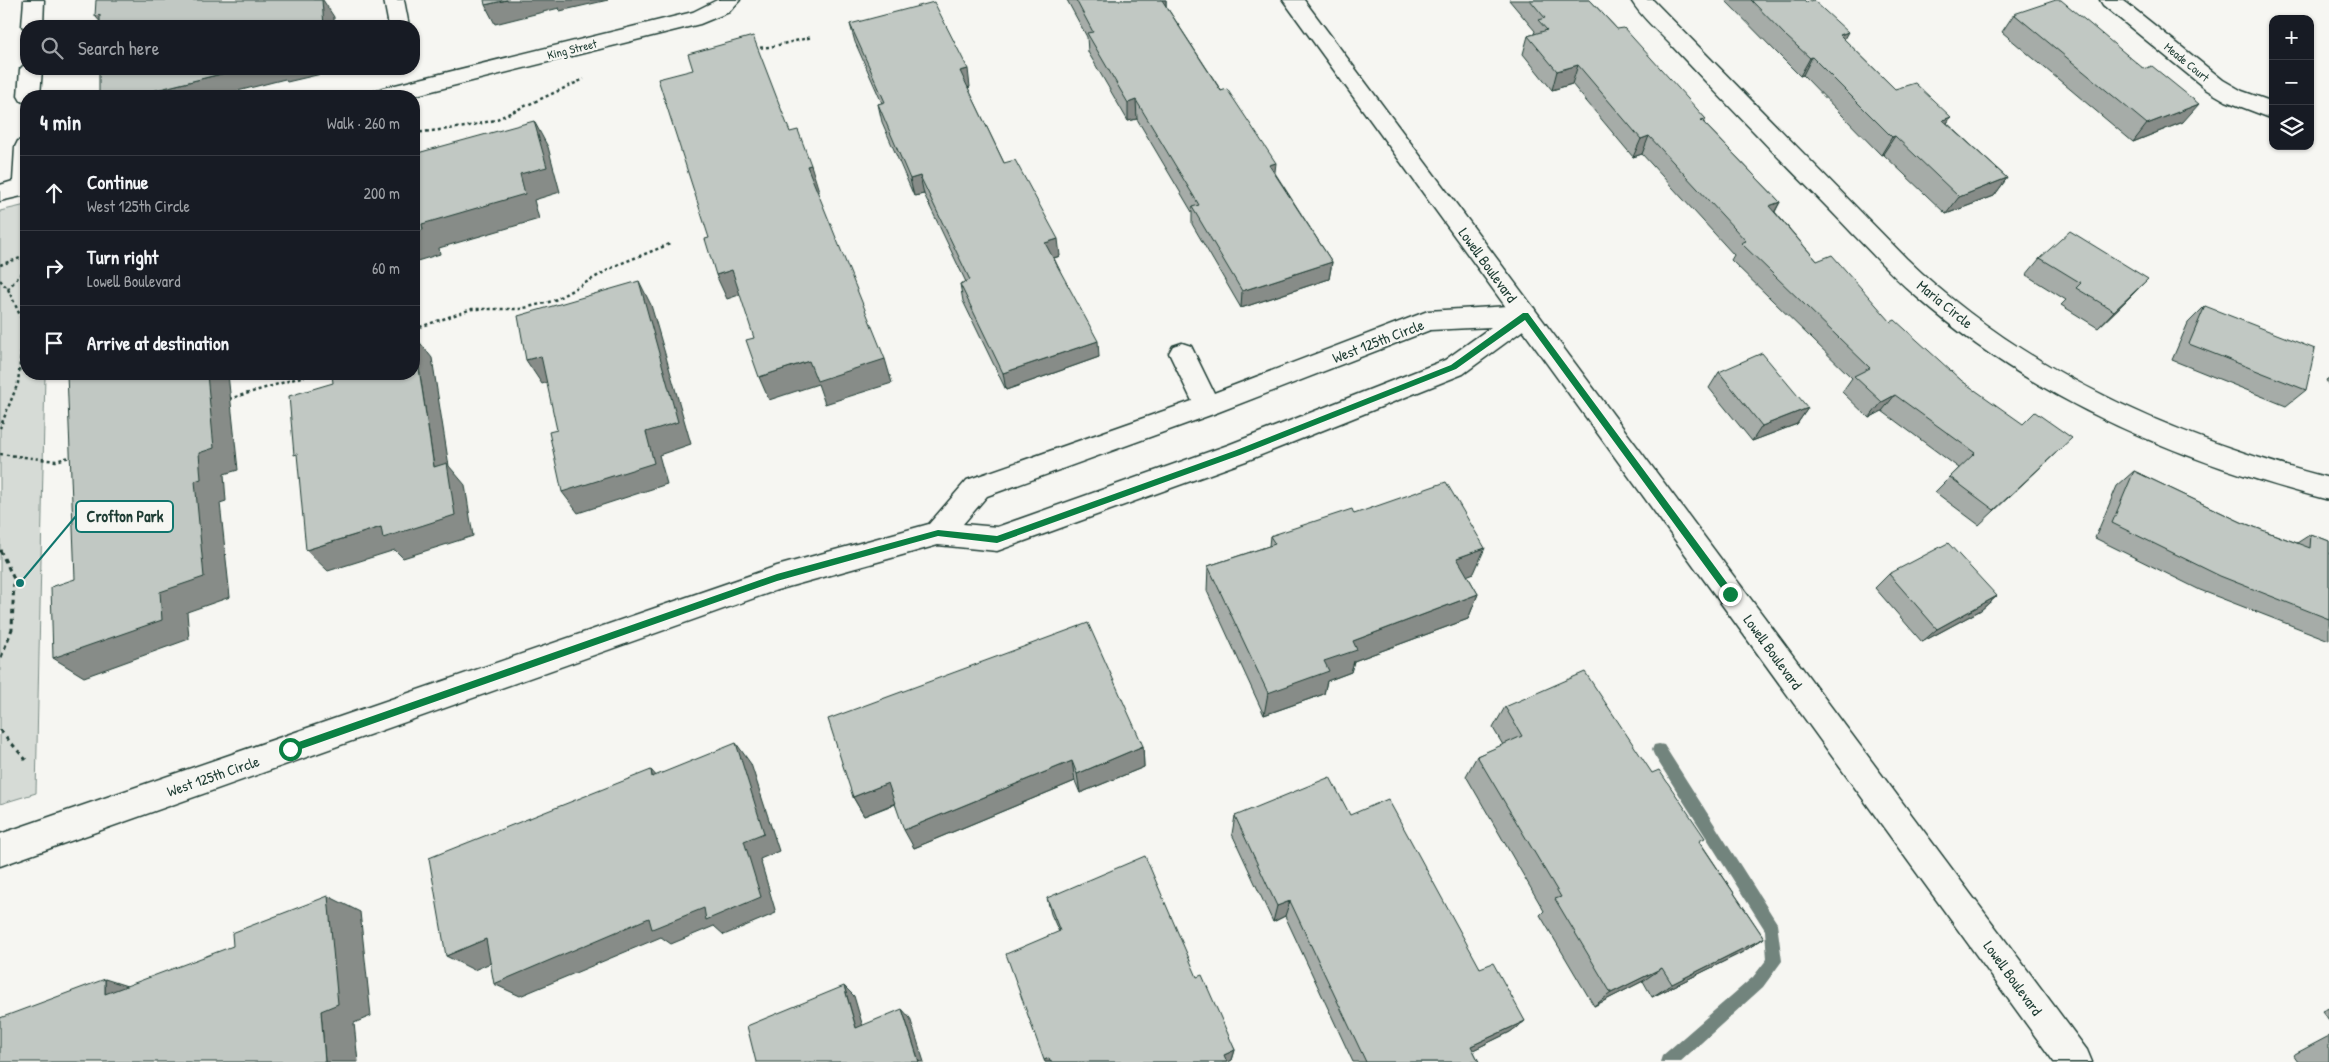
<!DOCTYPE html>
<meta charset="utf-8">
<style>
:root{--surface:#171b24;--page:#20242c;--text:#f1f3f6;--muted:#9ea1a6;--line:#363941}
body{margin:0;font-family:"Patrick Hand",sans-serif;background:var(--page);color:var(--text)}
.controls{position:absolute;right:15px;top:15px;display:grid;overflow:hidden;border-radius:10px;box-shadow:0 1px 4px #0004}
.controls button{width:45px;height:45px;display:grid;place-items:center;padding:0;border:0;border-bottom:1px solid var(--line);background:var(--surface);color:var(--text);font:25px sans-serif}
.stop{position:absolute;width:15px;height:15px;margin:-11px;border:4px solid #0b8043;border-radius:50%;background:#fff}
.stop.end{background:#0b8043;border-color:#fff;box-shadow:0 1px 5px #0008}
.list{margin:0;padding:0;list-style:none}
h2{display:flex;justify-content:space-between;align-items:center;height:65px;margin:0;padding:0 20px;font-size:21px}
h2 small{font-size:16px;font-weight:400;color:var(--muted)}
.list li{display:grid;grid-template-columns:32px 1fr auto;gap:15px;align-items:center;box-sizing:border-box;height:75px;padding:0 20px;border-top:1px solid var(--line)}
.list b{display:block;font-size:19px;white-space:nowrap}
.list p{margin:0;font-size:16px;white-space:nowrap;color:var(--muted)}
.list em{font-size:16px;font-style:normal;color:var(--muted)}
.icon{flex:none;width:28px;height:28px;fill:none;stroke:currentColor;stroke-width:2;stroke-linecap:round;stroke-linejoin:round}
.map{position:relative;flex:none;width:2329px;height:1062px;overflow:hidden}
.search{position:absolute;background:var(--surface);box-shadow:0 1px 4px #0004;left:20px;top:20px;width:400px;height:55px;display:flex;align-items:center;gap:12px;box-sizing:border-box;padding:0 18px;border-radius:20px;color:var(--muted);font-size:19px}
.panel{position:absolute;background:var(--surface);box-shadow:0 1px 4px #0004;left:20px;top:90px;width:400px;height:290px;border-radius:20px}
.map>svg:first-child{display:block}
.green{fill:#d6dbd6;stroke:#7a8c85}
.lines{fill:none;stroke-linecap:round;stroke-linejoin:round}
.stream{fill:#72847d;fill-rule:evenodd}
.minor-casing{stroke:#1f3d34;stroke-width:3}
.major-casing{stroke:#1f3d34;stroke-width:3}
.path-far1{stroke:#1f3d34;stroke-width:2.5;stroke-dasharray:3 3;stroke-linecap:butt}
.path{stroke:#1f3d34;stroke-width:3;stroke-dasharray:4.5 4.5;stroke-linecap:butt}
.minor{fill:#f6f6f2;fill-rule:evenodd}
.major{fill:#f6f6f2;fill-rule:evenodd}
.wall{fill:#a6aca8;stroke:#1f3d34}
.shaded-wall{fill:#878c88;stroke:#1f3d34}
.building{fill:#c1c8c3;stroke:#1f3d34}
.route{fill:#0b8043}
.labels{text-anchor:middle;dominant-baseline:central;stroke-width:4.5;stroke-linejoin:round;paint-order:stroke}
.far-street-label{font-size:12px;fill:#1f3d34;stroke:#f6f6f2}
.street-label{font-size:15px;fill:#1f3d34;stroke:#f6f6f2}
.leader{fill:none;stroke:#0f766e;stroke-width:2}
.callout-dot{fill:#0f766e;stroke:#f6f6f2;stroke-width:2}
.callout{fill:#f6f6f2;stroke:#0f766e;stroke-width:2}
.callout-label{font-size:16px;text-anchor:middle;font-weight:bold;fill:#1f3d34}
</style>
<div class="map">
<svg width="2329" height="1062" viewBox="0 0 2329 1062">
<rect width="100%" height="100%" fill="#f6f6f2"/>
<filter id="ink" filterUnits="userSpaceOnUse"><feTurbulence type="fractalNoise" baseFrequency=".02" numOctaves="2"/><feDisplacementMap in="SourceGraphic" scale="10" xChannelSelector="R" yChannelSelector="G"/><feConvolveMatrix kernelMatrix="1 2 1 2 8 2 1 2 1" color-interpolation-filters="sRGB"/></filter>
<g filter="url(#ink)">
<!-- green -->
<path class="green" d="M 26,205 L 26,374 L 45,374 L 36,793 L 0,804 L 0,211 Z"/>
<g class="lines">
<!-- stream -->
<path class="stream" d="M 1659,744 L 1664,745 L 1777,923 L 1782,961 L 1763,987 L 1680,1062 L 1660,1062 L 1662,1056 L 1753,977 L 1767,959 L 1765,930 L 1654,755 L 1652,750 L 1654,745 Z"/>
<!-- minor casing -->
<g class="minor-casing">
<path id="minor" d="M 24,0 L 44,0 L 43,26 L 26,26 L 26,31 L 22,26 Z
M 384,0 L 404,0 L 409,26 L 389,26 Z
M 717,0 L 740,0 L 729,12 L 700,24 L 412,96 L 372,96 L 375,91 L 383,88 L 693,12 Z
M 1631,0 L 1653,0 L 1906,258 C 2021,370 2175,438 2329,478 L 2329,500 C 2181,462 2034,400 1918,298 C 1894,278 1874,255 1852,233 C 1821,200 1788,168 1757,135 C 1728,105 1700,76 1672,46 C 1658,31 1641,17 1631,0 Z
M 2100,0 L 2123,0 L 2223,80 L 2242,91 L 2273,102 L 2273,119 L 2226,101 L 2207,90 L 2103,5 Z
M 26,63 L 26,69 L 42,69 L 40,96 L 26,96 L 26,103 L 21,101 L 18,96 L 20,69 Z
M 26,139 L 26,195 L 0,201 L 0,185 L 13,181 L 15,147 L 18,141 Z
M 1525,305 L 1534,308 L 1537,315 L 1534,322 L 1463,374 L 1246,461 L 997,551 L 938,545 L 777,590 L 0,866 L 0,834 L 777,566 L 929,524 L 967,480 L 1192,401 L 1169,353 L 1173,346 L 1182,343 L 1191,346 L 1214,393 L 1428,311 ZM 1491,327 L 1445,360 L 1228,445 L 997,527 L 963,524 L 987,496 L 1216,413 L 1430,330 Z"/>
</g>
<!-- major casing -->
<g class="major-casing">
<path id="major" d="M 1283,0 L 1304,0 L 2087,1050 L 2092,1062 L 2054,1062 Z"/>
</g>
<!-- path-far1 -->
<path class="path-far1" d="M 754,48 L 770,47 L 812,37
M 414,133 L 465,127 L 495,120 L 584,79
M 0,265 L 26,256
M 0,280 L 8,289 L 24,324 L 18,383 L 0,428
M 8,289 L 26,268
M 414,329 L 472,309 L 520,309 L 553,301 L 617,265 L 670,244
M 229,399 L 311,374
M 0,454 L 56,461 L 73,456"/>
<!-- path -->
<path class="path" d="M 0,550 L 14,579 L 12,629 L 0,660
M 0,730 L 26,760"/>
<!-- minor -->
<use href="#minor" class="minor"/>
<!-- major -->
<use href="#major" class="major"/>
</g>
<!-- wall -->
<path class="wall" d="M 1067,0 L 1166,0 L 1166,6 L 1275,173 L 1332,262 L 1329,279 L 1241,308 L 1192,224 L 1192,212 L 1137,119 L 1128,121 L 1088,52 L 1087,37 Z
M 1509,0 L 1590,0 L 1617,29 L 1706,119 L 1704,123 L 1780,202 L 1775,212 L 1817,261 L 1962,381 L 2056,453 L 1979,525 L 1935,492 L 1959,468 L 1882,411 L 1869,418 L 1842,392 L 1852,378 L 1731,260 L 1734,255 L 1642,154 L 1633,157 L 1572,84 L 1552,90 L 1523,54 L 1528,36 L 1534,34 L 1535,31 Z
M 1725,0 L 1804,0 L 1895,89 L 1951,117 L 1947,123 L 2007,178 L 1994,196 L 1946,214 L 1883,154 L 1881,155 L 1803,75 L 1800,76 L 1778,54 Z
M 2014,14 L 2183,122 L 2133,142 L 2002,32 Z
M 850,24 L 970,87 L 968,88 L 1004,163 L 1060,256 L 1054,258 L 1099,357 L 1006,390 L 963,301 L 960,284 L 966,282 L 924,194 L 914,196 L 882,122 L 878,104 L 882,103 L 855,42 Z
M 2040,258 L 2131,296 L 2098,328 L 2061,305 L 2066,300 L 2026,275 Z
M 2205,306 L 2306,390 L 2286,406 L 2172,360 L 2188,323 Z
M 1719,372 L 1808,408 L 1797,424 L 1752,441 L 1709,388 Z
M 2329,378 L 2329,386 L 2326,380 Z
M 2134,471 L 2241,522 L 2297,543 L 2311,534 L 2329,541 L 2329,640 L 2200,590 L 2095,538 L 2117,486 Z
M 1354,514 L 1474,573 L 1467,575 L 1478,594 L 1468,619 L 1354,661 L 1351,672 L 1327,681 L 1324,694 L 1264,715 L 1207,591 L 1208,566 L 1269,546 L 1270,536 Z
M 1889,574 L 1997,596 L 1981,610 L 1922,642 L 1875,588 Z
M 1505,707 L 1652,773 L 1700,842 L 1764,938 L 1741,953 L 1652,997 L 1643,981 L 1594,1006 L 1540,915 L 1544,911 L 1466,776 L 1477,756 L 1503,745 L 1493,728 Z
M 1143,746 L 1144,767 L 1080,793 L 1075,781 L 914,848 L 895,804 L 864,816 L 853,797 Z
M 1350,815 L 1525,1021 L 1510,1032 L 1473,1050 L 1479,1062 L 1353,1062 L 1285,916 L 1273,922 L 1232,834 L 1235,816 Z
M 1047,898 L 1197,977 L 1235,1050 L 1232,1060 L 1228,1062 L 1045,1062 L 1059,932 L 1051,914 Z
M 2329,1008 L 2329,1020 L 2322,1011 Z
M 2329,1036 L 2329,1062 L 2298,1062 L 2293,1055 Z"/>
<!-- shaded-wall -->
<path class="shaded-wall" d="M 313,0 L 323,0 L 334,17 L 334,26 L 324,26 Z
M 507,0 L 608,0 L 560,11 L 559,8 L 495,24 L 485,5 Z
M 1161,0 L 1166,0 L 1166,17 Z
M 100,15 L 104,26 L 95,16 Z
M 1848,32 L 1838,50 L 1840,35 Z
M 1812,57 L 1803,75 L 1800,76 L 1810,58 Z
M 1578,65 L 1572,84 L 1552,90 L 1557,71 Z
M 241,69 L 338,69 L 338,70 L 287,82 L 285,79 L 218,96 L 132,96 Z
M 968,69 L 970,87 L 963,89 L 960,71 Z
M 1136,100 L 1137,119 L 1128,121 L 1128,103 Z
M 2199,104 L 2183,122 L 2133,142 L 2147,124 Z
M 1951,117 L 1939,135 L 1943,120 Z
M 534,121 L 548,147 L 560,192 L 534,200 L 539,219 L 439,248 L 440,254 L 414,262 L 414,232 L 422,224 L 520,174 Z
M 1649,136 L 1642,154 L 1633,157 L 1641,139 Z
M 1895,136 L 1883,154 L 1881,155 L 1892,137 Z
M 1276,163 L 1274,180 L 1269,165 Z
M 811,165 L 819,191 L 815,192 L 807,166 Z
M 920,176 L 924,194 L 914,196 L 910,179 Z
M 2007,178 L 1994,196 L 1946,214 L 1959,197 Z
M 1780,202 L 1770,220 L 1769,206 Z
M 1058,239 L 1060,256 L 1047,260 L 1045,243 Z
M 1332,262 L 1329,279 L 1241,308 L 1242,291 Z
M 732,270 L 742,294 L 727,299 L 716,275 Z
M 2148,279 L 2131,296 L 2098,328 L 2114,311 Z
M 639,281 L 651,305 L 691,444 L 659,455 L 667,484 L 578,513 L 562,492 L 646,432 Z
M 414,335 L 432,358 L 449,466 L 465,485 L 473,536 L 403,558 L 395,550 L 328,571 L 306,550 L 381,527 L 434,467 Z
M 1098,341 L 1099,357 L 1006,390 L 1003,373 Z
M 541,356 L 556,379 L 542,384 L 526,360 Z
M 885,359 L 892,383 L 825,404 L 818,384 L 769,400 L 759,377 L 809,361 Z
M 207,374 L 228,374 L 238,470 L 224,474 L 226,501 L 220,503 L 230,597 L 187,612 L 189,639 L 84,677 L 53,658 L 160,592 L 195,481 L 199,453 Z
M 1895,395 L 1882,411 L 1869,418 L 1882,402 Z
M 1808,408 L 1797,424 L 1752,441 L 1762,426 Z
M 1485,548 L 1474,573 L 1448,583 L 1457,558 Z
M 1478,594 L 1468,619 L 1354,661 L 1351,672 L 1327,681 L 1324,694 L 1264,715 L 1268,693 L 1324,661 L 1353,641 Z
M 1997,596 L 1981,610 L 1922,642 L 1937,629 Z
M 736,743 L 751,764 L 779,851 L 760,859 L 776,913 L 724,935 L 714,926 L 671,944 L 661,937 L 520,996 L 494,984 L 744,841 Z
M 1143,746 L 1144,767 L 1080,793 L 1077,774 Z
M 1072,761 L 1075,781 L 914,848 L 904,830 Z
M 651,770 L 669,790 L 652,777 Z
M 888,783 L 898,802 L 864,816 L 853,797 Z
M 328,896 L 360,912 L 371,1016 L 354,1023 L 358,1062 L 325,1062 L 321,1011 Z
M 1290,901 L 1285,916 L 1273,922 L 1277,906 Z
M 1764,938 L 1741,953 L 1652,997 L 1672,984 Z
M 486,939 L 512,954 L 474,970 L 446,956 Z
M 1662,968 L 1643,981 L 1594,1006 L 1611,993 Z
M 105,979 L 146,992 L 105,994 Z
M 844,986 L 854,996 L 866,1037 L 856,1028 Z
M 902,1009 L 910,1018 L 924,1062 L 919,1062 Z
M 1525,1021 L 1510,1032 L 1459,1057 L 1471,1046 Z
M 1235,1050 L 1232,1060 L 1228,1062 L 1222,1062 L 1224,1055 Z
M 1049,1058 L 1051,1062 L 1045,1062 L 1044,1060 Z"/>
<!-- building -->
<path class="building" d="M 96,0 L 322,0 L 324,26 L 100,26 L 100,15 L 95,16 Z
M 484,0 L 507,0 L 485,5 Z
M 1076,0 L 1162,0 L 1221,91 L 1227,89 L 1276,163 L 1269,165 L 1332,262 L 1242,291 L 1192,207 L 1199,205 L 1136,100 L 1128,103 L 1087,33 L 1093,32 Z
M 1530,0 L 1590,0 L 1617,29 L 1624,28 L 1706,119 L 1701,120 L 1780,202 L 1769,206 L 1817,261 L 1832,255 L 1891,322 L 1895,320 L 1962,381 L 2023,424 L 2035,412 L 2072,438 L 1994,510 L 1950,477 L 1975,453 L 1895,395 L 1882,402 L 1854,376 L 1870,368 L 1741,243 L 1746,241 L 1649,136 L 1641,139 L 1578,65 L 1557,71 L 1528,36 L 1547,30 L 1538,20 L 1545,18 Z
M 1751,0 L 1804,0 L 1806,2 L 1813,0 L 1848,32 L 1840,35 L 1895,89 L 1915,83 L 1951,117 L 1943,120 L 2007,178 L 1959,197 L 1895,136 L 1892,137 L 1812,57 L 1810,58 L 1786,36 Z
M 2056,0 L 2061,0 L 2144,69 L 2152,66 L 2199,104 L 2147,124 L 2014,14 Z
M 934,2 L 968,69 L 960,71 L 1004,163 L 1015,160 L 1058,239 L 1045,243 L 1098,341 L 1003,373 L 960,284 L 970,280 L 920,176 L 910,179 L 878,104 L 885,102 L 850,24 Z
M 753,36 L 790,132 L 798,130 L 811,165 L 807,166 L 885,359 L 817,381 L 809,361 L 759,377 L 746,340 L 754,338 L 732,270 L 716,275 L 705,239 L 709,238 L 658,79 L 693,70 L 688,54 Z
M 99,69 L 241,69 L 132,96 L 99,96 Z
M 534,121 L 547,167 L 520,174 L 525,194 L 422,224 L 423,230 L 414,232 L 414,154 Z
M 2070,231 L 2148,279 L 2114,311 L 2076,288 L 2081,283 L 2040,258 Z
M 639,281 L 678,422 L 646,432 L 654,463 L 562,492 L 549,432 L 557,430 L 541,356 L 526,360 L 518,316 Z
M 2205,306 L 2315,349 L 2306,390 L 2189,344 Z
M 414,336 L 434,467 L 447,463 L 455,515 L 383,538 L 381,527 L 306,550 L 297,454 L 294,455 L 289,396 L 333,383 L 332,374 L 414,374 Z
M 1762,353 L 1808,408 L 1762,426 L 1719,372 Z
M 67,374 L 207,374 L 214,448 L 199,453 L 201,479 L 195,481 L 204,577 L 160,592 L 162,620 L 53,658 L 51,587 L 75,579 Z
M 2134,471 L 2241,522 L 2310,548 L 2311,534 L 2329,541 L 2329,619 L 2220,576 L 2112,523 Z
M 1446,482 L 1485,548 L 1457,558 L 1478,594 L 1353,641 L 1357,650 L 1324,661 L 1329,671 L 1268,693 L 1208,566 L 1275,544 L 1270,536 L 1352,509 L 1354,514 Z
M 1948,543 L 1997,596 L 1937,629 L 1889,574 Z
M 1088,623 L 1143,746 L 1077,774 L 1072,761 L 904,830 L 888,783 L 853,797 L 828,719 Z
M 1585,672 L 1652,773 L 1659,770 L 1705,838 L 1699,841 L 1764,938 L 1672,984 L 1662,968 L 1611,993 L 1555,899 L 1561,897 L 1477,756 L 1522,736 L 1505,707 Z
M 736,743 L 764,833 L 744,841 L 761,897 L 706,920 L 704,908 L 652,929 L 649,918 L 494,984 L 486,939 L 446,956 L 429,858 L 651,770 L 652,777 Z
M 1330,777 L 1350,815 L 1388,799 L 1480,968 L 1493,963 L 1525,1021 L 1471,1046 L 1479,1062 L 1366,1062 L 1290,901 L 1277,906 L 1235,816 Z
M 1145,856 L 1197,977 L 1202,975 L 1235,1050 L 1224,1055 L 1227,1062 L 1051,1062 L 1049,1058 L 1044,1060 L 1006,954 L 1060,931 L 1047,898 Z
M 328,896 L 338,1004 L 321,1011 L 325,1062 L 0,1062 L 0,1018 L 105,979 L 105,994 L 233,946 L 232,933 Z
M 844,986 L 856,1028 L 902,1009 L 919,1062 L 756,1062 L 747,1026 Z"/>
</g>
<!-- route -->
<path class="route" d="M 1523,313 L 1528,313 L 1733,591 L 1733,596 L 1727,596 L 1525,320 L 1456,369 L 1240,455 L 997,543 L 938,536 L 777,581 L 290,753 L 286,749 L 290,745 L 777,574 L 938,530 L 997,536 L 1234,451 L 1451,365 Z"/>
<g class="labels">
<!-- far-street labels -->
<g class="far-street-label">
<text transform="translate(572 49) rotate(-14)">King Street</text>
<text transform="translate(2187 62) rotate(39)">Meade Court</text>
</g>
<!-- street labels -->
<g class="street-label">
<text transform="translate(1488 265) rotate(54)">Lowell Boulevard</text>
<text transform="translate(1945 304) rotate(39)">Maria Circle</text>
<text transform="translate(1378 341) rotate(-21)">West 125th Circle</text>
<text transform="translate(1773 652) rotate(54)">Lowell Boulevard</text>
<text transform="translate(213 776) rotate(-19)">West 125th Circle</text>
<text transform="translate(2013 978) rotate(54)">Lowell Boulevard</text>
</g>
</g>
<!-- callouts -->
<path class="leader" d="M20 583L76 516"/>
<circle class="callout-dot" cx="20" cy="583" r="5"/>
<rect class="callout" x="76" y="501" width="97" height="31" rx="5"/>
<g class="callout-label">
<text x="125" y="522">Crofton Park</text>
</g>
</svg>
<div class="controls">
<button>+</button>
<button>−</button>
<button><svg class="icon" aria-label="layers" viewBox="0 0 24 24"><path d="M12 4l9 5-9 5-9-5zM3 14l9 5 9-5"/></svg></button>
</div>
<div class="stop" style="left:290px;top:749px"></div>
<div class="stop end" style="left:1730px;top:594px"></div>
<div class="search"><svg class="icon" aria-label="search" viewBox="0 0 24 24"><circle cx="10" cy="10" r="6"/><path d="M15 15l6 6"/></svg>Search here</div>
<section class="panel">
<h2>4 min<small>Walk · 260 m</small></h2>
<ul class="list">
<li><svg class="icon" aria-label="ahead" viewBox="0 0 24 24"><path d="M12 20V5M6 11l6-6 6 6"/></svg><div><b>Continue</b><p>West 125th Circle</p></div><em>200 m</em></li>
<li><svg class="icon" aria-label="right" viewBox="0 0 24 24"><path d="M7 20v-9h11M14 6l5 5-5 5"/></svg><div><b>Turn right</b><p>Lowell Boulevard</p></div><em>60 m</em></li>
<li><svg class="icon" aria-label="arrive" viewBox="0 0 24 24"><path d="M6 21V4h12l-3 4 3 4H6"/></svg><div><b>Arrive at destination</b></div></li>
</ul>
</section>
</div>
